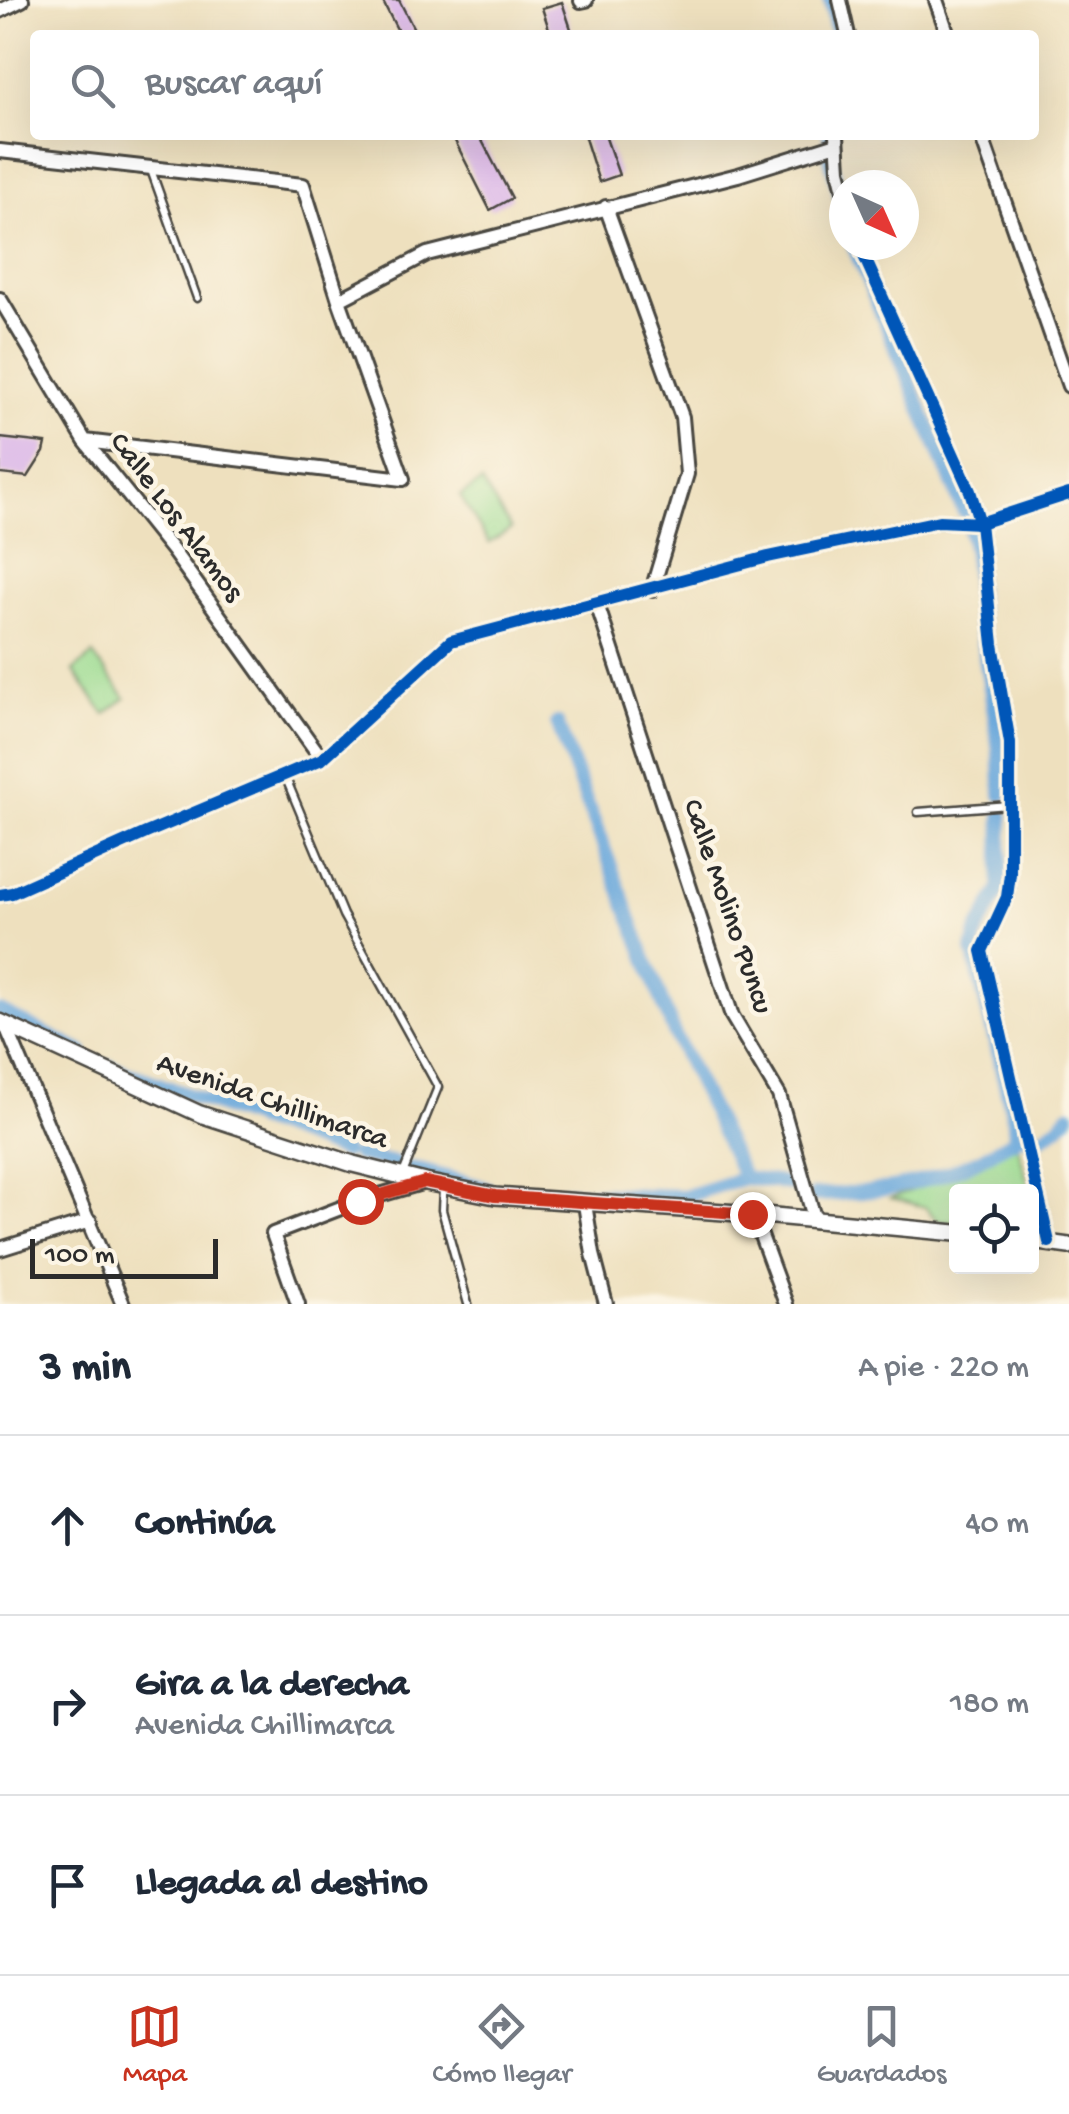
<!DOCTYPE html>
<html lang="es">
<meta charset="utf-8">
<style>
:root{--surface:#fff;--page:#f6f6f7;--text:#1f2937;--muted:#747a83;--line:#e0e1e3;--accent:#c8321e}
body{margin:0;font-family:"Gochi Hand",sans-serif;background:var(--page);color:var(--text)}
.controls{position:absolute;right:30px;bottom:30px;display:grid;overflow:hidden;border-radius:10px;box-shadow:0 10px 40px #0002}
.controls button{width:90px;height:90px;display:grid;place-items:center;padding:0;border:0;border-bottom:2px solid var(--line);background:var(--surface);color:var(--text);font:50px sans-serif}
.compass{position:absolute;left:829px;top:170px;width:90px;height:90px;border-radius:50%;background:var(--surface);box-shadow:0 10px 40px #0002;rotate:135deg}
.scale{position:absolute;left:30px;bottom:25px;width:188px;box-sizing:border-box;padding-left:10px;border:5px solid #2b2b2b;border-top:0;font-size:28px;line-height:35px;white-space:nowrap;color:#2b2b2b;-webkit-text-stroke:8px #fcf5e5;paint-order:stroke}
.stop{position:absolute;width:30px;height:30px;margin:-22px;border:8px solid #c8321e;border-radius:50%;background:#fff}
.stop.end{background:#c8321e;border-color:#fff;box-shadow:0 2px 10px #0008}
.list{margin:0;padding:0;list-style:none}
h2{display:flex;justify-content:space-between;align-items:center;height:130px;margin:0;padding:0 40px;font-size:42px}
h2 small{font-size:32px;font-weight:400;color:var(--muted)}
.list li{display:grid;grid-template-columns:65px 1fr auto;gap:30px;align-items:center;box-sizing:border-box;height:180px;padding:0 40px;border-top:2px solid var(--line)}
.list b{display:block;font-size:38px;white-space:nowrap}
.list p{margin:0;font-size:32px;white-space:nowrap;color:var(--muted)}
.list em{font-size:32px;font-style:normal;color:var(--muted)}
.icon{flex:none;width:55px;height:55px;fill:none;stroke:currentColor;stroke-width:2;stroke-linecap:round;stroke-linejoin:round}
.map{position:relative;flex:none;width:1069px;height:1304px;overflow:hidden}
.search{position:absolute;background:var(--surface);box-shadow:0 10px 40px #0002;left:30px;right:30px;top:30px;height:110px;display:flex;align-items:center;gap:25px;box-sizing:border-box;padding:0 35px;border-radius:10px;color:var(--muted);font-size:38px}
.sheet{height:670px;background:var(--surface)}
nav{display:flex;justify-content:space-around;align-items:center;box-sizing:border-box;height:140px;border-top:2px solid var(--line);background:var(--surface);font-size:28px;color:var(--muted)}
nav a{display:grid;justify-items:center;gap:5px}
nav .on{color:var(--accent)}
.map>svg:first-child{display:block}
.green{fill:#9bdb91;stroke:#63835e;stroke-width:2.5}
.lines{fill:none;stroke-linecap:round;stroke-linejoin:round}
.canal{stroke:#69a7db;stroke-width:14}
.building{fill:#d8b1e9}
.service-casing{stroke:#484641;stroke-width:11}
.minor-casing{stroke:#484641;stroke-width:18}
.tertiary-casing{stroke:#484641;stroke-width:20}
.service{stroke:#fff;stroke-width:6}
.minor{stroke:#fff;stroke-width:12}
.tertiary{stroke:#fff;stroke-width:15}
.cycleway-casing{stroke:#fcf5e5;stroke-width:19}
.cycleway{stroke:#0057b8;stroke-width:12}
.route{stroke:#c8321e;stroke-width:12}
.labels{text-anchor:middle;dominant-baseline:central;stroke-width:9;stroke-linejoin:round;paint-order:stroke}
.street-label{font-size:30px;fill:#2b2b2b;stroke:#fcf5e5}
</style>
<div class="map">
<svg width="1069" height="1304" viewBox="0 0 1069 1304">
<rect width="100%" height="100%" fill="#fcf5e5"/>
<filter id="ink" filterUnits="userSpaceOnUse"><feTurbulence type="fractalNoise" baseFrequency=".01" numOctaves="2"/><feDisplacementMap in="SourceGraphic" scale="20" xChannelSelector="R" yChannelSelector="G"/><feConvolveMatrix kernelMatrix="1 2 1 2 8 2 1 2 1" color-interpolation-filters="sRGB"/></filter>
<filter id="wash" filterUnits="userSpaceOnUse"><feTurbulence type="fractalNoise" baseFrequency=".0048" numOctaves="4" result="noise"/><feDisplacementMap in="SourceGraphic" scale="40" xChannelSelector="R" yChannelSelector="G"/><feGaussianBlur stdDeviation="2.25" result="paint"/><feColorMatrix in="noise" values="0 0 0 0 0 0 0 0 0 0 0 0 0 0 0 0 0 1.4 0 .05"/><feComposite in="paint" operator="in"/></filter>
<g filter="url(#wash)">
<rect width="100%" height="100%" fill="#eee0be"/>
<!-- green -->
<path class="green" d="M 482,482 L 511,529 L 489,543 L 460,496 Z
M 93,655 L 126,698 L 105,714 L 73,671 Z
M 1018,1146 L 1030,1191 L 956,1192 L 956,1223 L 938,1221 L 925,1207 L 891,1198 L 981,1165 L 1002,1150 Z"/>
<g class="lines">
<!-- canal -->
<path class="canal" d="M 830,0 L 837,35
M 829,135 L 829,136
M 830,157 L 844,212
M 853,245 L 964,512
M 970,533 C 978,561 975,589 979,618 C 987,677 1001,735 1001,795
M 557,723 L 674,1033 L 744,1178
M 0,1011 L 82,1052
M 110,1066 L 344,1152
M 1028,1138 L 1039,1139 L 1059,1126 L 1069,1114
M 358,1155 L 399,1164
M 412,1168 L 487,1188
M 539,1192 L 686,1196 L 744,1178 L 790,1184
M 815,1195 C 876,1193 917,1187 974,1162 C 988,1156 1000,1146 1015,1140 L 1014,1121 L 973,950 L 977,932 L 1000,889 L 1002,816"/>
</g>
<g id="blocks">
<!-- building -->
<path class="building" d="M 382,0 L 399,0 L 417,35 L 400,35 Z
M 562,2 L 573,35 L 551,35 L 542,8 Z
M 452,135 L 479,135 L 512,198 L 490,210 Z
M 584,135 L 605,135 L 619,175 L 599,182 Z
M 0,438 L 46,443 L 44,452 L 28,477 L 0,474 Z"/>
</g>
</g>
<g filter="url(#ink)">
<use href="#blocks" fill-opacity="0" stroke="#484641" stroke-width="2.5"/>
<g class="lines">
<!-- service casing -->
<g class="service-casing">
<path id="service" d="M 151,170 L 197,298
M 285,776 L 343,915 L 438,1087 L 402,1176
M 918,812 L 1009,805
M 443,1189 L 442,1210 L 468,1304"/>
</g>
<!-- minor casing -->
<g class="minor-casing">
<path id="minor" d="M 840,0 L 848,35
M 936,0 L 948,35
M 581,1 L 586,0
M 0,11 L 22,0
M 837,135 L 839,170 L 844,190
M 981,135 L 1069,386
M 0,151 L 303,185 L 339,300 L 403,479 L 85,441
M 606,207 L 682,417 L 687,474 L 652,590
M 859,245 L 970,491 L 980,523 L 993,644 L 1010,743 L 1010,874 L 1007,897 L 982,951 L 1049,1242
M 0,299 L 85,441 L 173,551 L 322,759
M 339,300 L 427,254 L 738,175 L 837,144
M 597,604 L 732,1016 L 779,1095 L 815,1221
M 0,895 L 12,893 L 146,833 L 322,759 L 451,641 L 768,557 L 939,521 L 980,523 L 1069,494
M 5,1024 L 123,1304
M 585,1204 L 593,1254 L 606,1304
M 753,1214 L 786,1304
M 0,1249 L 90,1221
M 298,1304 L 273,1234 L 359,1201 L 425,1182"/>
</g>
<!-- tertiary casing -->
<g class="tertiary-casing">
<path id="tertiary" d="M 0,1022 L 200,1114 L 353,1164 L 425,1182 L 495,1196 L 753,1214 L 956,1233
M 1032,1241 L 1069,1246"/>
</g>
<!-- service -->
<use href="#service" class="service"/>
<!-- minor -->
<use href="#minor" class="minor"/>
<!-- tertiary -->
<use href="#tertiary" class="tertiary"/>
<!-- cycleway casing -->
<g class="cycleway-casing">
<path id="cycleway" d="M 859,245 L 970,491 L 980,523 L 993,644 L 1010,743 L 1010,874 L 1007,897 L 982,951 L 1049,1242
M 0,895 L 12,893 L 146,833 L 322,759 L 451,641 L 768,557 L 939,521 L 980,523 L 1069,494"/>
</g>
<!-- cycleway -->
<use href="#cycleway" class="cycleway"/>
</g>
</g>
<g class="lines" filter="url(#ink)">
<!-- route -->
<path class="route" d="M 360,1201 L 425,1182 L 495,1196 L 752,1214"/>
</g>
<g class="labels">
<!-- street labels -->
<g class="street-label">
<text transform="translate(175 518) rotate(53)">Calle Los Alamos</text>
<text transform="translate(726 907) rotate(71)">Calle Molino Puncu</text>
<text transform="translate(272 1103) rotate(19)">Avenida Chillimarca</text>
</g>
</g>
</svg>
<div class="controls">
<button><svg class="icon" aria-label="locate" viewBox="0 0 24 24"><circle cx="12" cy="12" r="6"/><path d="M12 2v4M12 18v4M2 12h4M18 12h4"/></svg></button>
</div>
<svg class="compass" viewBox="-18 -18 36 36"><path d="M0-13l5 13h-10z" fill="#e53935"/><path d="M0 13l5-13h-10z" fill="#747a83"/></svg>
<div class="scale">100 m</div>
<div class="stop" style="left:360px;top:1201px"></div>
<div class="stop end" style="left:752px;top:1214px"></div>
<div class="search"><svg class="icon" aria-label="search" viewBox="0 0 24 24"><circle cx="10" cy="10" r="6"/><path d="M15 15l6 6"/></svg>Buscar aquí</div>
</div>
<section class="sheet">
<h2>3 min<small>A pie · 220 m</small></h2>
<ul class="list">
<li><svg class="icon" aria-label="ahead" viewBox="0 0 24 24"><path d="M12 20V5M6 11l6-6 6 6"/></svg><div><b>Continúa</b></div><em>40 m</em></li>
<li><svg class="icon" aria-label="right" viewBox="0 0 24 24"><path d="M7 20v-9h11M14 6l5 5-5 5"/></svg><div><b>Gira a la derecha</b><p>Avenida Chillimarca</p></div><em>180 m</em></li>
<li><svg class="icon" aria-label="arrive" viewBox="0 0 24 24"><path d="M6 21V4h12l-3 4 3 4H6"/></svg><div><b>Llegada al destino</b></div></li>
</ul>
</section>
<nav>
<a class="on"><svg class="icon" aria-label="map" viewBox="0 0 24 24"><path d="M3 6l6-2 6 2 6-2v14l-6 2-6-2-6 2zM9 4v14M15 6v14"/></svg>Mapa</a>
<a><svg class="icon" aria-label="directions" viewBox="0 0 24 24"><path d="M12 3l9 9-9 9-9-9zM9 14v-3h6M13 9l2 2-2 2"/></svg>Cómo llegar</a>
<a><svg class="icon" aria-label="saved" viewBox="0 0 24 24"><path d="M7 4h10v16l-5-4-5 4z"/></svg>Guardados</a>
</nav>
